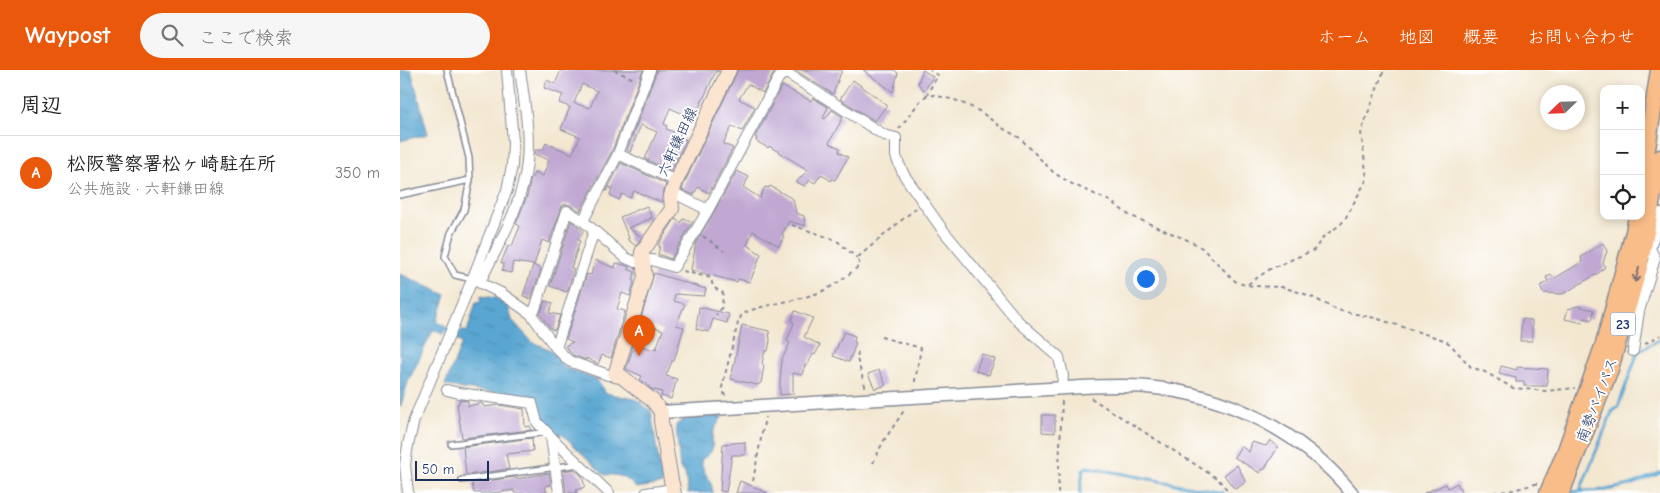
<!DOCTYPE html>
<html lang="ja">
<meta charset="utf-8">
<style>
:root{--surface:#fff;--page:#f6f6f6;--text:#222;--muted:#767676;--line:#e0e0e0;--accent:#ea580c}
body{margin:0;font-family:"Comic Neue","Klee One",sans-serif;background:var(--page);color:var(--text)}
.controls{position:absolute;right:15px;top:15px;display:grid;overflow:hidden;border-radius:10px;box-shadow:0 2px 8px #0003}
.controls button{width:45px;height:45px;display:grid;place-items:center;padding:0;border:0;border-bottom:1px solid var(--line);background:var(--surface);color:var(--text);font:25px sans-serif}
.compass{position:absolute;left:1140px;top:15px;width:45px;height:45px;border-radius:50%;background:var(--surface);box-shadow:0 2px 8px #0003;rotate:247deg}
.scale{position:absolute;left:15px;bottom:12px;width:74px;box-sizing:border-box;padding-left:5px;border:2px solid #1b2f5e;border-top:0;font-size:14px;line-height:18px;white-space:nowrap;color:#1b2f5e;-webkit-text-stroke:4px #fff;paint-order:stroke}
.you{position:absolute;left:745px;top:208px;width:18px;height:18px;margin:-12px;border:4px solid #fff;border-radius:50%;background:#1a73e8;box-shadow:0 0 0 8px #1a73e833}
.badge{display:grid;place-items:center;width:32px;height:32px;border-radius:50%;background:var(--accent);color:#fff;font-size:16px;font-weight:700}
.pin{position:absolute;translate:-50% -41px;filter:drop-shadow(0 1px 2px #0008)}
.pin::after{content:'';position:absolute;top:26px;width:18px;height:15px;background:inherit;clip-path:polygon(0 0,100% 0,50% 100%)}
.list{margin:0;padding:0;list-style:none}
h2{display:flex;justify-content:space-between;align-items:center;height:65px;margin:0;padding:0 20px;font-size:21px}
h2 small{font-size:16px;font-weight:400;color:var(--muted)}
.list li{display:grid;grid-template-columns:32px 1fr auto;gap:15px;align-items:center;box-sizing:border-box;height:75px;padding:0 20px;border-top:1px solid var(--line)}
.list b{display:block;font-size:19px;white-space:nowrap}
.list p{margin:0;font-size:16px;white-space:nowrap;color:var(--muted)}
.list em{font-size:16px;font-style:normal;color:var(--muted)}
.icon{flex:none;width:28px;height:28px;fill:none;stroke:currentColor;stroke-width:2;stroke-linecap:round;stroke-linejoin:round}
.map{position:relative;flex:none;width:1260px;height:423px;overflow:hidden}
header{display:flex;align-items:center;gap:30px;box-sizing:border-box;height:70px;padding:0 25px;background:var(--accent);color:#fff}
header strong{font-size:24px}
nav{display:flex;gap:28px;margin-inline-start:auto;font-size:18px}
.search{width:350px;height:45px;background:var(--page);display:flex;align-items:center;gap:12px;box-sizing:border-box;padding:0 18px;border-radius:28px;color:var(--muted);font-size:19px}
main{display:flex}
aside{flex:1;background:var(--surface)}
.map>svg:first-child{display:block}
.water{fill:url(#water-ripples);stroke:#3a6a98}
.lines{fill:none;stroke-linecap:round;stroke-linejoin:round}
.stream{stroke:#58a6d1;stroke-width:3}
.building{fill:#c0a8d3;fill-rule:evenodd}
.service-casing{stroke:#878b97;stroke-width:8}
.minor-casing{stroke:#878b97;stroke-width:12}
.tertiary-casing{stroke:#878b97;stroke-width:15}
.secondary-casing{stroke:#878b97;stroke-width:16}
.trunk-casing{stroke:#878b97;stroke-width:19}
.path{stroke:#878b97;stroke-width:2;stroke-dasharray:4 4;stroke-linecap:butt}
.service{stroke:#fff;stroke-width:5}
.minor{stroke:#fff;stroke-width:10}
.tertiary{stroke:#fff;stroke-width:12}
.secondary{stroke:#fce5d0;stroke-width:14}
.trunk{stroke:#f8bd89;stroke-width:16}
.oneway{stroke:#7e6f71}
.labels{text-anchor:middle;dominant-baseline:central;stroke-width:4;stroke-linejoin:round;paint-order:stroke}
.shield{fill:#fff;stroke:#5f6d8e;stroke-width:1}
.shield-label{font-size:14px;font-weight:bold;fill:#1b2f5e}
.street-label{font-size:15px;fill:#1b2f5e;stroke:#fff}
</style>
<header>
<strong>Waypost</strong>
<div class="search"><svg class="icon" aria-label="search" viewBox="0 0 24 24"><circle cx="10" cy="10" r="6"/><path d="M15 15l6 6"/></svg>ここで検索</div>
<nav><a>ホーム</a><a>地図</a><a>概要</a><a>お問い合わせ</a></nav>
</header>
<main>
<aside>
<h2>周辺<small></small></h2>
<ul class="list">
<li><span class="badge">A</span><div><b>松阪警察署松ヶ崎駐在所</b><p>公共施設 · 六軒鎌田線</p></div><em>350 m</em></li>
</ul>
</aside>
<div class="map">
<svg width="1260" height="423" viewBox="0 0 1260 423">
<defs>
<pattern id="water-ripples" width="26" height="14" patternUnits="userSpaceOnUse" patternTransform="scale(1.25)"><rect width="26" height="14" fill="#58a6d1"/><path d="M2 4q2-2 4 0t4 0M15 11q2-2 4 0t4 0" fill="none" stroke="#4888ad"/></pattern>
</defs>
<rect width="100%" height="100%" fill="#fff"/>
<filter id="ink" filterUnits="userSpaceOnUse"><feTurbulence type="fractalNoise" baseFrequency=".02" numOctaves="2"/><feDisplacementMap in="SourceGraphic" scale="10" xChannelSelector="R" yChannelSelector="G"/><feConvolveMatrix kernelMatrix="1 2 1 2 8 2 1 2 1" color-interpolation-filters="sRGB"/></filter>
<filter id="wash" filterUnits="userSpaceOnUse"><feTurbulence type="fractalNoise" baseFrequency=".0096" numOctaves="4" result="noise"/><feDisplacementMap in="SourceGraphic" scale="20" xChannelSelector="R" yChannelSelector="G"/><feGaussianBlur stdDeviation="1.12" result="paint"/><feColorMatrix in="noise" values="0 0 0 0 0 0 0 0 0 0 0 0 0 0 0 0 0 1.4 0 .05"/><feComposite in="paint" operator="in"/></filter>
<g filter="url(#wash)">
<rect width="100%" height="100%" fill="#f3e7d0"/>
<!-- water -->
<path class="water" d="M 0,0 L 11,0 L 28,64 L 0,71 Z
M 0,204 L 46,225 L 37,252 L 46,256 L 43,264 L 33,260 L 8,312 L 0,338 Z
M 81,226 L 96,228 L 108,236 L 112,250 L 132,272 L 151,280 L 164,297 L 197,310 L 205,323 L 235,329 L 251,341 L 262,414 L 236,418 C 227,407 219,404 204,405 L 161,363 L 158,365 L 143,349 L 135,327 L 64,319 L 45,315 L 62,273 L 57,270 L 61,260 L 67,262 L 76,232 L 80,233 Z
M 324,345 C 320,350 315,357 313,363 C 310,379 318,378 301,390 C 303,405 312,409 313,423 L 288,423 L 285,403 L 280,399 L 276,355 L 283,350 Z"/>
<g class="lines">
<!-- stream -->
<path class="stream" d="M 40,258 L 63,265
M 1180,421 L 1212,342 L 1218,337 L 1238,282 L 1260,269
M 1166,422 L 1206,420 L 1230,415 L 1260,403
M 680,423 L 683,400 L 687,397 L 823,423"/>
</g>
<g id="blocks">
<!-- building -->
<path class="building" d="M 161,0 L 243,0 L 212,81 L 180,141 L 170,135 L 166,134 L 162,136 L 149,173 L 142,170 L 134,195 L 113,192 L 111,203 L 102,201 L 104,194 L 101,193 L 108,176 L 112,176 L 120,156 L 116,154 L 127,126 L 131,109 L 134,103 L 143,106 L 149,90 L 134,84 L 135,80 L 143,80 L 146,73 L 172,84 L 180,67 L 161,59 L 170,37 L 159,33 L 163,25 L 144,18 L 147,10 L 155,14 ZM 182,14 L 197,21 L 190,38 L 174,33 Z
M 257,0 L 319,0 L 318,2 L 316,1 L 294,49 L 270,38 L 264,54 L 267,56 L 266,59 L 282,65 L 282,68 L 286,70 L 271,101 L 245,89 L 257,62 L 241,55 L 230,82 L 227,80 Z
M 338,0 L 375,0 L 375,1 L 363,23 L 348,14 L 339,29 L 355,37 L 342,61 L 332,56 L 323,74 L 333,78 L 309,123 L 298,117 L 294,125 L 282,120 L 284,114 Z
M 395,0 L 442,0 L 433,24 Z
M 463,0 L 494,0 L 498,3 L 493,22 Z
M 523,0 L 533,7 L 524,21 L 518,13 Z
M 453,10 L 487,35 L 475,51 L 440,29 Z
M 382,16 L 411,31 L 413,28 L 428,37 L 423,48 L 425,49 L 432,40 L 443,47 L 429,73 L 440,78 L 439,82 L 448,87 L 435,110 L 432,109 L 431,111 L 421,104 L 415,113 L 410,110 L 405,116 L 396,112 L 408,100 L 369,76 L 368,78 L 356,71 L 357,68 L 355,67 Z
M 221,93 L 266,114 L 261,132 L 234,121 L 230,128 L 222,124 L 219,130 L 210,125 L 212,118 L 209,117 L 206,122 Z
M 337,101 L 349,107 L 343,117 L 360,128 L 365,117 L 369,118 L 370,116 L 393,129 L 396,143 L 404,146 L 405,156 L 389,151 L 382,164 L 384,166 L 379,176 L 353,161 L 347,175 L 361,184 L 350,212 L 338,209 L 337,212 L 291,200 L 296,173 Z
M 247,136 L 252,148 L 228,158 L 242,167 L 236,176 L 227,169 L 229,168 L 220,147 Z
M 275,149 L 281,153 L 283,149 L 293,151 L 271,189 L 258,184 L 260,176 L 258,175 Z
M 171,151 L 179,157 L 183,162 L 178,170 L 180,171 L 171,198 L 174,199 L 167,222 L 150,216 Z
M 1203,173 L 1207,181 L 1203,193 L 1205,197 L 1200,202 L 1163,224 L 1143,223 L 1140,216 L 1148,212 L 1146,207 L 1152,205 L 1155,208 L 1182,192 L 1181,187 Z
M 195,190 L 215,198 L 216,193 L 224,195 L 229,197 L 228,199 L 235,202 L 233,211 L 234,212 L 230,226 L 222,223 L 217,239 L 225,241 L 211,288 L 202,285 L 198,294 L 186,288 L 186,290 L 173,285 L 165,276 L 173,272 L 166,269 L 187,204 L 191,205 Z
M 133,195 L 141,199 L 131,229 L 123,226 Z
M 254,203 L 306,219 L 304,226 L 275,224 L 274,231 L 285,234 L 276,255 L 284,257 L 274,291 L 272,291 L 266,306 L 277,309 L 271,329 L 261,326 L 262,322 L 251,319 L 247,314 L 240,310 L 242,306 L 226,299 L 232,281 L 235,279 L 236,274 L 253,280 L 254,278 L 256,279 L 263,260 L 240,252 Z
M 145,231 L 153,233 L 149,243 L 160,245 L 155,260 L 151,259 L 140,244 Z
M 1177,236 L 1194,240 L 1192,250 L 1184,248 L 1183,253 L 1165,249 L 1168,239 Z
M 299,237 L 329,244 L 327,253 L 313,249 L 309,262 L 296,259 Z
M 395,241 L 413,248 L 404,267 L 420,275 L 415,285 L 413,284 L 407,296 L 405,295 L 402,305 L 393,303 L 393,324 L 380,325 L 380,311 L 382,289 L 390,273 L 387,271 L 394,253 L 391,251 Z
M 1122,249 L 1132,250 L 1132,271 L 1120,271 Z
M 342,255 L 369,261 L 370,271 L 368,281 L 365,281 L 362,293 L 364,296 L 361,313 L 357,315 L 331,309 Z
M 444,262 L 455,266 L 454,272 L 456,273 L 449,292 L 433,286 Z
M 582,284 L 595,289 L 589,305 L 576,301 Z
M 1101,296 L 1117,300 L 1117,297 L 1148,299 L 1147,316 L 1124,316 L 1124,312 L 1116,312 L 1116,308 L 1099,304 Z
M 479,300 L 486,315 L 475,319 L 468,304 Z
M 59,330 L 68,331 L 68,336 L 82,333 L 84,337 L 99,335 L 124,339 L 125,357 L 130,356 L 131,360 L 62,368 L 57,334 L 59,334 Z
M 642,345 L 655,345 L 655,363 L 642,362 Z
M 132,368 L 133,381 L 106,384 L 109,399 L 66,405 L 63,377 Z
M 870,370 L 878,377 L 864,400 L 862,399 L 860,403 L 834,387 L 841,376 L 849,382 L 852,372 L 866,376 Z
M 345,372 L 345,385 L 332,385 L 326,422 L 320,421 L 323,374 Z
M 837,395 L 846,412 L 836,419 L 833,417 L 824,405 Z
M 174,399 L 182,406 L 185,417 L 176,420 L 177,423 L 166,423 L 163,401 Z
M 149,403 L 151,415 L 145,416 L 147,423 L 114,423 L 114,420 L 93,423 L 74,423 L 72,413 L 115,407 L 116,409 Z
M 340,411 L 368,423 L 336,423 Z
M 1057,413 L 1062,423 L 1024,423 L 1046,414 L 1048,418 Z"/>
</g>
</g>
<g filter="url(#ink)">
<use href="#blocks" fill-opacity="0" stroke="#878b97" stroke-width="1"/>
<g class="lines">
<!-- service casing -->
<g class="service-casing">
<path id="service" d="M 47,0 L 69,88 L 70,110 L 64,140 L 51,163 L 45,186 L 55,205 L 72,209
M 0,125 L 70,110
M 51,374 L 148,362
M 62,410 L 180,394"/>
</g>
<!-- minor casing -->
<g class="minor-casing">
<path id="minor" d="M 250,0 L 218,84 L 183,151 L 226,188 L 235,192 L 252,190 L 274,197 L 308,140 L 378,9 L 384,2 L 388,0
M 382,0 L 484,65 L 496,68 L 496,86 L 499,94 L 504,105 L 542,159 L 618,251 L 659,287 L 663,306 L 662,318
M 218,84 L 276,111
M 272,122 L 308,140
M 76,211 L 101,223 L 131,244 L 156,278 L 169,291 L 208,305 L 215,305
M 80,212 C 98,175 123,134 127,92 C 130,61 124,30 120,0
M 131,244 L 135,239 L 167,141 L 183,151
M 156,278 L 194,161
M 1233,281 L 1239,241 L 1255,188 L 1250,179 L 1260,143
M 47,320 L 59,323 L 132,333 L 137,352 L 157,373 L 209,423
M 151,367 L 159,423
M 8,423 L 5,395 L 8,375 L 14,350 L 72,210 L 107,120 L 112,96 L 113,72 L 107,0
M 246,423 L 274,419"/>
</g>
<!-- tertiary casing -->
<g class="tertiary-casing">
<path id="tertiary" d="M 261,342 L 682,317 C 704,316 726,315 747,317 C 826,324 901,361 952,423"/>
</g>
<!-- secondary casing -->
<g class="secondary-casing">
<path id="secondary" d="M 274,423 L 271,410 L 261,351 L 261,342 L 253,331 L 221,306 L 215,305 L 245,207 L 242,182 L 272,139 L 271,126 L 276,111 L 329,0"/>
</g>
<!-- trunk casing -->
<g class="trunk-casing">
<path id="trunk" d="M 1241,118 L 1259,0
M 1148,423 L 1165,383 L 1204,274 L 1234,162 L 1237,146
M 1161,423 L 1210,299 L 1240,193 L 1260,88"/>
</g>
<!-- path -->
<path class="path" d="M 214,0 L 236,10
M 526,26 L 538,5 L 530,0
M 499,59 L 520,31 L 526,26 L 533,25 L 555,30 L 569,36 L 581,42 L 602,58 L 620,68 L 654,103 L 672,114 L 710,131 L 729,145 L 792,172 L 802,178 L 835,211 L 842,214 L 853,216 L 882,217 L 908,225 L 937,240 L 975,248 L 1044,270 L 1050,274 L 1071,297 L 1085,302 L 1113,318 L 1146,321 L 1175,318
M 392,155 L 436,170 L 457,188
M 303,166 L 324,181
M 283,201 L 311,208 L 313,217 L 323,223 L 322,237 L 316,245
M 848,214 L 870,199 L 914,180 L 924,166 L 940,155 L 945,149 L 967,109 L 961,62 L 984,0
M 481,267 L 521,278 L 514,316
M 1245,274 L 1260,265
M 458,282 L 457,289 L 466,319
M 325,326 L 322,317 L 338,253 L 342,244 C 368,232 399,232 425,220 C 437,214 450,204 460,195 L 457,188 L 516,138
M 691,328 L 818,409 L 830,423
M 473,393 L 483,372 L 505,339
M 353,411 L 365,347
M 658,423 L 662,330
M 1086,423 L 1109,421 L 1139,413"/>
<!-- service -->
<use href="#service" class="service"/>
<!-- minor -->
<use href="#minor" class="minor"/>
<!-- tertiary -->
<use href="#tertiary" class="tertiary"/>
<!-- secondary -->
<use href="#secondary" class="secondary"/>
<!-- trunk -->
<use href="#trunk" class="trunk"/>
</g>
<!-- one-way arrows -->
<defs><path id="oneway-shaft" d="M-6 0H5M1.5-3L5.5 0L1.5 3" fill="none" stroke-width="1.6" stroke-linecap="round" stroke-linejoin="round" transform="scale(1.25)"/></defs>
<use class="oneway" href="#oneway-shaft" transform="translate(1237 205) rotate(106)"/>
</g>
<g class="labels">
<!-- shield labels -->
<rect class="shield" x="1210.5" y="242.5" width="25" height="23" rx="4"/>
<g class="shield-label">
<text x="1223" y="254">23</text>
</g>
<!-- street labels -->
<g class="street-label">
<text transform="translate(277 72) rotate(-65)">六軒鎌田線</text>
<text transform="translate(1197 330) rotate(-69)">南勢バイパス</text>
</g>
</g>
</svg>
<div class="controls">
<button>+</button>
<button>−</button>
<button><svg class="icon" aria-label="locate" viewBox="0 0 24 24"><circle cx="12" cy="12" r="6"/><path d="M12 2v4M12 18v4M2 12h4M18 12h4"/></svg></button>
</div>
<svg class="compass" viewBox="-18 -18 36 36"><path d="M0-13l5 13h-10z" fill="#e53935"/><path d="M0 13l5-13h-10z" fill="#767676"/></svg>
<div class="scale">50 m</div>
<div class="you"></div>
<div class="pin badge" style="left:239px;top:286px">A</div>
</div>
</main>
